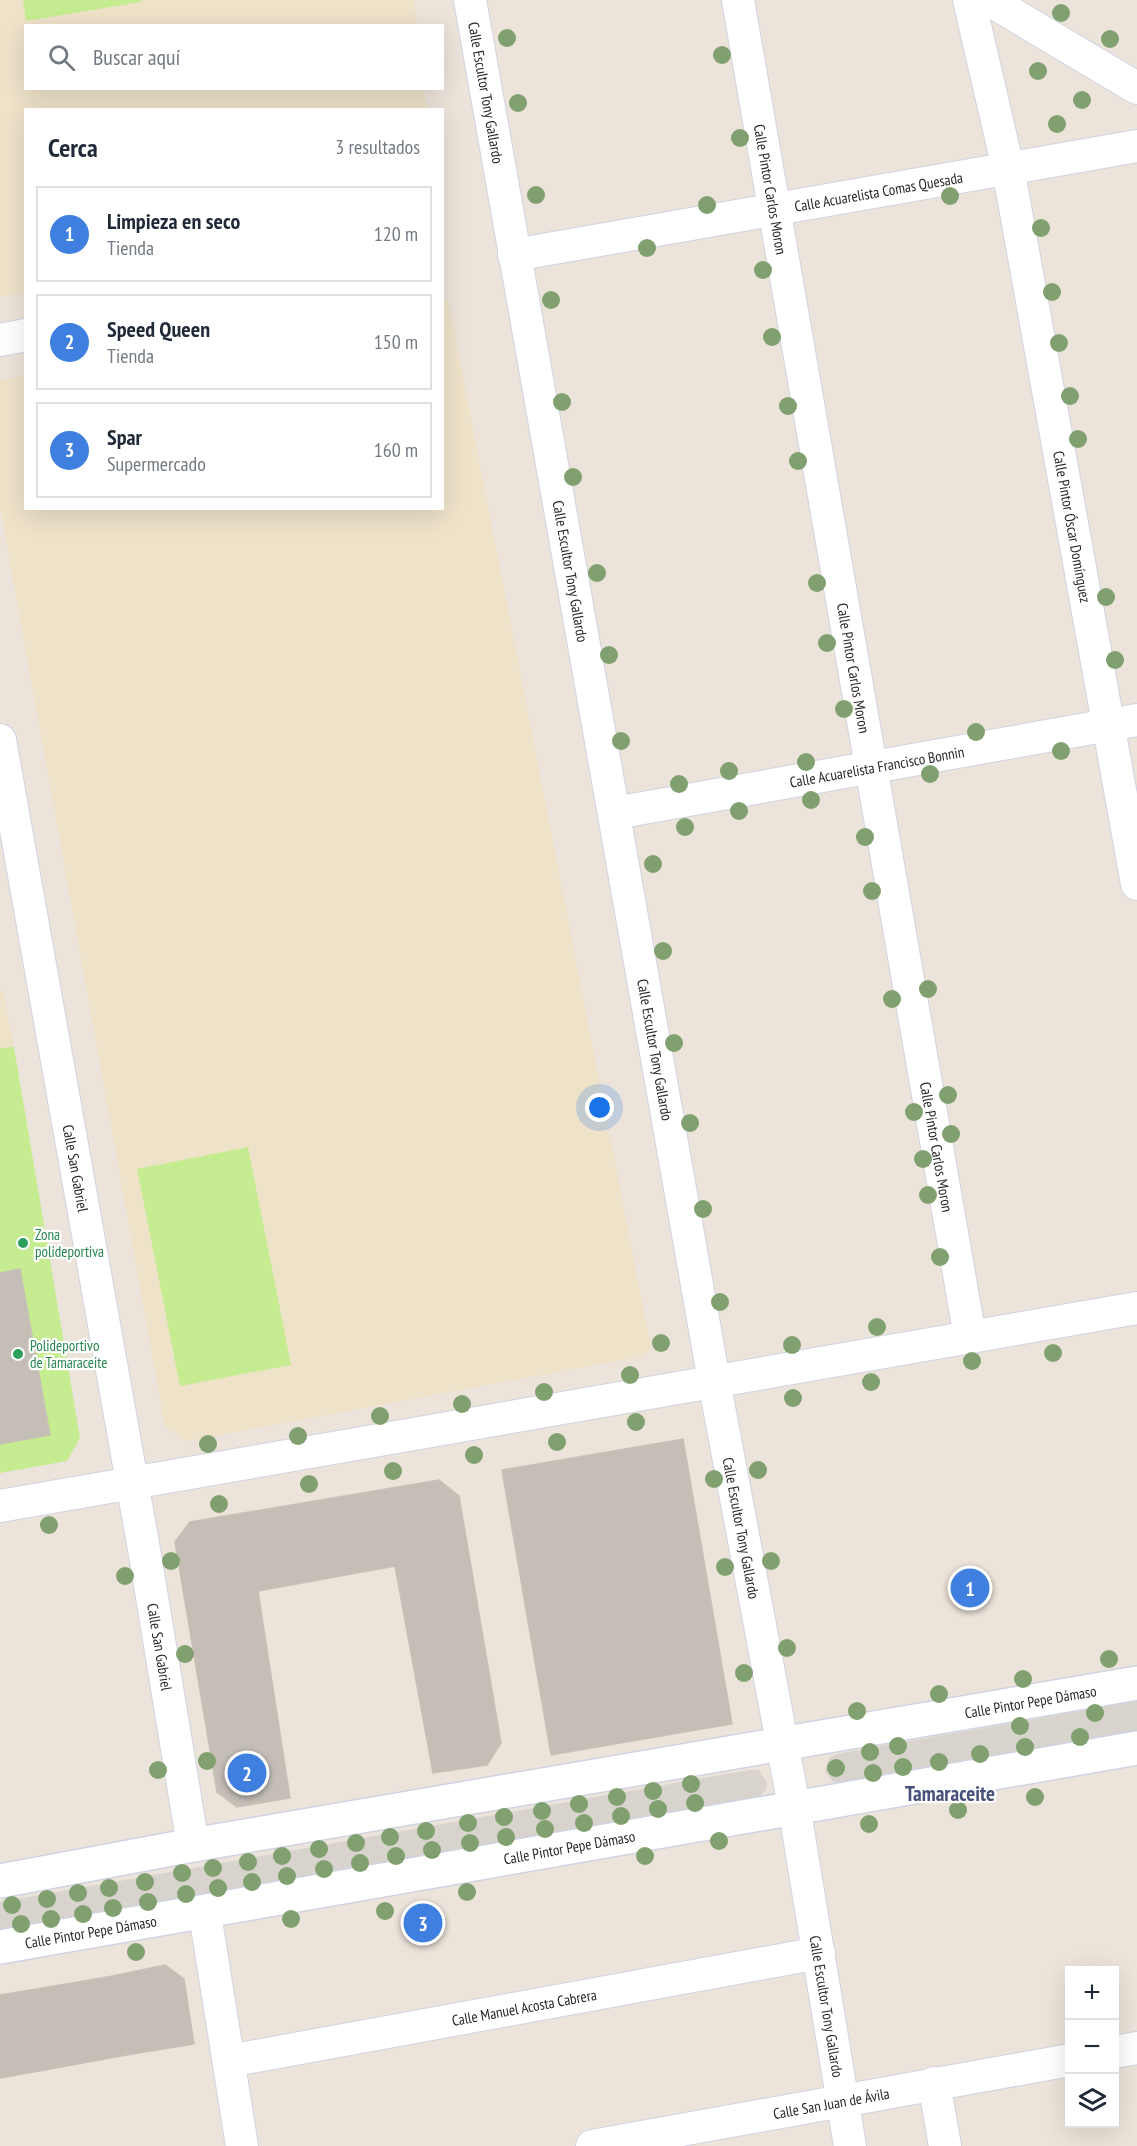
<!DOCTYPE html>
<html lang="es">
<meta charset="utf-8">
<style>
:root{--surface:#fff;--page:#f6f6f7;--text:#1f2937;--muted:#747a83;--line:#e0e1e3;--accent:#345aff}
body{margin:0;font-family:"PT Sans Narrow",sans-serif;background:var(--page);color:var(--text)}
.controls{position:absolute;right:18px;bottom:18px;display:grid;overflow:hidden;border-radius:0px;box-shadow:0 6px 24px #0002}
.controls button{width:54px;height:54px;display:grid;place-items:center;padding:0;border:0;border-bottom:2px solid var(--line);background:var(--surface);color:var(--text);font:30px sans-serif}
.you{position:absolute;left:600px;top:1108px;width:21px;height:21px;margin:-15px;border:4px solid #fff;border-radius:50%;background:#1a73e8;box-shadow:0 0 0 9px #1a73e833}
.badge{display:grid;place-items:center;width:39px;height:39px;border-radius:50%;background:var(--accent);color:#fff;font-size:20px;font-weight:700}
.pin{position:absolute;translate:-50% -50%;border:3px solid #fff;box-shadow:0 2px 6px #0006}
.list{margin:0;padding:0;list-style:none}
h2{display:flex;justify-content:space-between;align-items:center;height:78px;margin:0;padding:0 24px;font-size:26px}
h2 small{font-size:20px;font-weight:400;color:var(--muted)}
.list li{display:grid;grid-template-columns:39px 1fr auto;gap:18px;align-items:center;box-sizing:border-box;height:96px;margin:0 12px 12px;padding:0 12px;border:2px solid var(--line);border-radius:0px}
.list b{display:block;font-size:22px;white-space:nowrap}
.list p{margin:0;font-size:20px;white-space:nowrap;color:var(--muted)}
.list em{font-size:20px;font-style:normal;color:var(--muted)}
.icon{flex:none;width:33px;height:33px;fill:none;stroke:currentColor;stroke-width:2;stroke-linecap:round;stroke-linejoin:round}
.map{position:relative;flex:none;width:1137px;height:2146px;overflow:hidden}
.search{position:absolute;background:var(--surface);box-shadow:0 6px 24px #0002;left:24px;top:24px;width:420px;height:66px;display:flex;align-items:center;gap:15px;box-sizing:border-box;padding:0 21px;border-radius:0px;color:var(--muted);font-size:22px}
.panel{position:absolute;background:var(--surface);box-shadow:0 6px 24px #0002;left:24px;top:108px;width:420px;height:402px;border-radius:0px}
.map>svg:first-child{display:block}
.education{fill:#eee2c9}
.pitch{fill:#c5ec90}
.plaza{fill:#d8d4cd}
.building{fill:#c4beb7;stroke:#c7c0b4;stroke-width:1.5}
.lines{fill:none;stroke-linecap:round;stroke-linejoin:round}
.street-casing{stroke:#d0d3e3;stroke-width:34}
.secondary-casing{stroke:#d0d3e3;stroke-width:36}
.street{stroke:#fff;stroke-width:32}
.secondary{stroke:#fff;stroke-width:33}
.tree{fill:#80a06f}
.leisure-dot{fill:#2e9e5b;stroke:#fff;stroke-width:2}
.labels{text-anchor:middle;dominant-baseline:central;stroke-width:4.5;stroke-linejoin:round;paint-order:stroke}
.street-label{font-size:15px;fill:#292929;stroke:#fff}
.leisure-label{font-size:15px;fill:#27864d;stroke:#fff;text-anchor:start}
.district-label{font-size:21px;font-weight:bold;fill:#48517b;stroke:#fff}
</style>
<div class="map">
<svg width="1137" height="2146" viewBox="0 0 1137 2146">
<rect width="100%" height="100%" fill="#ece4da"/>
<!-- education -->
<path class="education" d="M 0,0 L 414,0 L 417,25 L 26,26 L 26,88 L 424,89 L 427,109 L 26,110 L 25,292 L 0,297 Z
M 448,299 L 651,1348 L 643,1356 L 187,1441 L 165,1427 L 0,507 L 0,380 L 25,376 L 26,508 L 442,508 L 442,300 Z
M 0,991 L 3,991 L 14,1047 L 0,1048 Z"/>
<!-- pitch -->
<path class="pitch" d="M 23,0 L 141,0 L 141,2 L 26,21 Z
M 14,1047 L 80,1438 L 67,1461 L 0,1473 L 0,1048 Z
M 248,1147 L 291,1365 L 180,1386 L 137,1169 Z"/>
<!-- plaza -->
<path class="plaza" d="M 1137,1701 L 1137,1732 L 841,1784 L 832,1781 L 825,1771 L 829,1758 L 836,1754 Z
M 749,1770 L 759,1770 L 767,1782 L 766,1790 L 757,1798 L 0,1931 L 0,1902 Z"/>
<!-- building -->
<path class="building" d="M 20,1269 L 50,1435 L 0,1444 L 0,1273 Z
M 683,1439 L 732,1724 L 551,1755 L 502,1470 Z
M 439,1480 L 459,1496 L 501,1743 L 487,1765 L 433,1773 L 395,1566 L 258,1591 L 290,1798 L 237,1807 L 217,1792 L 175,1542 L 190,1522 Z
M 165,1965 L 184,1979 L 194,2044 L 127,2055 L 112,1976 Z
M 112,1976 L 127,2055 L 51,2069 L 36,1989 Z
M 36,1989 L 51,2069 L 0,2078 L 0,1995 Z"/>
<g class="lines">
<!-- street casing -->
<g class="street-casing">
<g id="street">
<path id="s1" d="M 470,0 L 714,1381 L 794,1806 L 850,2146"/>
<path id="s2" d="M 738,0 L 970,1337"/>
<path id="s3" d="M 969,0 L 1008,168 L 1137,884"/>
<path d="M 989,0 L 1137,88"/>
<path id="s4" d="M 514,255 L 1137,146"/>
<path d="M 0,340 L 26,335"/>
<path id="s5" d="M 0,740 L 145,1555 L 193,1845"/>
<path id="s6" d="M 615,813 L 1137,720"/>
<path d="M 0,1506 L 1137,1308"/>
<path d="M 205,1914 L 242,2146"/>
<path d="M 1114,2052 L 1137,2048"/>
<path id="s7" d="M 229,2061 L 819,1953"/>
<path d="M 934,2083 L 945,2146"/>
<path id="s8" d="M 592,2146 L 1070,2060"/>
</g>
</g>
<!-- secondary casing -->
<g class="secondary-casing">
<g id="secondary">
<path id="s9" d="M 0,1881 L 193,1845 L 1137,1683"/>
<path id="s10" d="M 0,1947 C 379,1883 757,1811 1137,1748"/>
</g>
</g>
<!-- street -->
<use href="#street" class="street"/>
<!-- secondary -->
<use href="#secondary" class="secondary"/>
</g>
<!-- trees -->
<g class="tree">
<circle cx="1061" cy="13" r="9"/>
<circle cx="507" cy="38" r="9"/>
<circle cx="1110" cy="39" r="9"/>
<circle cx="722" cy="55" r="9"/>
<circle cx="1038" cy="71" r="9"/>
<circle cx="1082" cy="100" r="9"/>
<circle cx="518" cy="103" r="9"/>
<circle cx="1057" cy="124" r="9"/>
<circle cx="740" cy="138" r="9"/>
<circle cx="536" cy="195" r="9"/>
<circle cx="950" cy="196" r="9"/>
<circle cx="707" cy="205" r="9"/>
<circle cx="1041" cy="228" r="9"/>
<circle cx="647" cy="248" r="9"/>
<circle cx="763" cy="270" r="9"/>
<circle cx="1052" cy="292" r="9"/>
<circle cx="551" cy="300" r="9"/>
<circle cx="772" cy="337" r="9"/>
<circle cx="1059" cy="343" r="9"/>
<circle cx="1070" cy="396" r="9"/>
<circle cx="562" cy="402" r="9"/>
<circle cx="788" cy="406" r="9"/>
<circle cx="1078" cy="439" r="9"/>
<circle cx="798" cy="461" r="9"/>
<circle cx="573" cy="477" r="9"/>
<circle cx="597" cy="573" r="9"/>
<circle cx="817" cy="583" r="9"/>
<circle cx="1106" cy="597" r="9"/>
<circle cx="827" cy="643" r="9"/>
<circle cx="609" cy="655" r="9"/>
<circle cx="1115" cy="660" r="9"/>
<circle cx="844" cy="709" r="9"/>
<circle cx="976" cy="732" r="9"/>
<circle cx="621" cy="741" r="9"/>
<circle cx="1061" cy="751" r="9"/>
<circle cx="806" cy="762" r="9"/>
<circle cx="729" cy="771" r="9"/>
<circle cx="930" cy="774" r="9"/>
<circle cx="679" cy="784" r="9"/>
<circle cx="811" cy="800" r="9"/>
<circle cx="739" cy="811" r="9"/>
<circle cx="685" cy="827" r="9"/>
<circle cx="865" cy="837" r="9"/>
<circle cx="653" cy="864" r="9"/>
<circle cx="872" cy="891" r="9"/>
<circle cx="663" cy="951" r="9"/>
<circle cx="928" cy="989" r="9"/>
<circle cx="892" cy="999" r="9"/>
<circle cx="674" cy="1043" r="9"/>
<circle cx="948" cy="1095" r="9"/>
<circle cx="914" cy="1112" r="9"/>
<circle cx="690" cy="1123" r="9"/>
<circle cx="951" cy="1134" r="9"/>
<circle cx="923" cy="1159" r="9"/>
<circle cx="928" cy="1195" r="9"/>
<circle cx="703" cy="1209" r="9"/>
<circle cx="940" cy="1257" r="9"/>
<circle cx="720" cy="1302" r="9"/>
<circle cx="877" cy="1327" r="9"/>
<circle cx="661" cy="1343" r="9"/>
<circle cx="792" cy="1345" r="9"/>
<circle cx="1053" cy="1353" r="9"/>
<circle cx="972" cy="1361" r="9"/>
<circle cx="630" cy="1375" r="9"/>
<circle cx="871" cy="1382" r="9"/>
<circle cx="544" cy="1392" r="9"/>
<circle cx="793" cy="1398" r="9"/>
<circle cx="462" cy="1404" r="9"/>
<circle cx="380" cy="1416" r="9"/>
<circle cx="636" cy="1422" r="9"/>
<circle cx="298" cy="1436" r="9"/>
<circle cx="557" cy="1442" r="9"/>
<circle cx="208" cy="1444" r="9"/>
<circle cx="474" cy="1455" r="9"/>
<circle cx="758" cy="1470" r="9"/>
<circle cx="393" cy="1471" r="9"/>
<circle cx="714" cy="1479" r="9"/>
<circle cx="309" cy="1484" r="9"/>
<circle cx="219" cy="1504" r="9"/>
<circle cx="49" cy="1525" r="9"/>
<circle cx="171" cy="1561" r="9"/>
<circle cx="771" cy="1561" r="9"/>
<circle cx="725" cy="1567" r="9"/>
<circle cx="125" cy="1576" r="9"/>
<circle cx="787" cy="1648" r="9"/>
<circle cx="185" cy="1654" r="9"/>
<circle cx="1109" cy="1659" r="9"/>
<circle cx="744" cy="1673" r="9"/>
<circle cx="1023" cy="1679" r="9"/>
<circle cx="939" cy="1694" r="9"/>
<circle cx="857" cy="1711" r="9"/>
<circle cx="1095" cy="1713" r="9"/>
<circle cx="1020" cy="1726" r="9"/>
<circle cx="1080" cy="1737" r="9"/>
<circle cx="898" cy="1746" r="9"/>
<circle cx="1025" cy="1747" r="9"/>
<circle cx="870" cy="1752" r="9"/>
<circle cx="980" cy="1754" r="9"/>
<circle cx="207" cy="1761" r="9"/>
<circle cx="939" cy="1762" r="9"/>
<circle cx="903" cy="1767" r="9"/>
<circle cx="836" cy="1768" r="9"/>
<circle cx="158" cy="1770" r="9"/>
<circle cx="873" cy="1773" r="9"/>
<circle cx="691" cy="1784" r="9"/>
<circle cx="653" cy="1791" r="9"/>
<circle cx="617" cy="1797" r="9"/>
<circle cx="1035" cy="1797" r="9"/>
<circle cx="695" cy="1803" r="9"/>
<circle cx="579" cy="1804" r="9"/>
<circle cx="658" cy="1809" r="9"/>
<circle cx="958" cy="1810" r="9"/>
<circle cx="542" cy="1811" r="9"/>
<circle cx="621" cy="1816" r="9"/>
<circle cx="504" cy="1817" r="9"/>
<circle cx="468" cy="1823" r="9"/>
<circle cx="584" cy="1823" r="9"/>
<circle cx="869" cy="1824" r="9"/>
<circle cx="545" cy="1829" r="9"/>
<circle cx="426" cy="1831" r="9"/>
<circle cx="390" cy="1837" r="9"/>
<circle cx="506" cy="1837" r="9"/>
<circle cx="719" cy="1841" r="9"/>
<circle cx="356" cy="1843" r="9"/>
<circle cx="470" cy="1843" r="9"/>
<circle cx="319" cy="1849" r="9"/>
<circle cx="432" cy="1850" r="9"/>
<circle cx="282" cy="1856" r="9"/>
<circle cx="396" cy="1856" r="9"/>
<circle cx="645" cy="1856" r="9"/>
<circle cx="248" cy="1862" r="9"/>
<circle cx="360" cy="1863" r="9"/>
<circle cx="213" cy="1868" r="9"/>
<circle cx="324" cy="1869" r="9"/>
<circle cx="182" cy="1873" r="9"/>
<circle cx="287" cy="1876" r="9"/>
<circle cx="145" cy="1882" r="9"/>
<circle cx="252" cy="1882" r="9"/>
<circle cx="109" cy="1888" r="9"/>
<circle cx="218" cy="1888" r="9"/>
<circle cx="467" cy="1892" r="9"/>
<circle cx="78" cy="1893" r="9"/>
<circle cx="186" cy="1894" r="9"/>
<circle cx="47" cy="1899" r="9"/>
<circle cx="148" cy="1902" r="9"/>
<circle cx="12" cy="1905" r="9"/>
<circle cx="113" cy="1908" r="9"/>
<circle cx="385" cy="1911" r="9"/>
<circle cx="83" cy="1914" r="9"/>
<circle cx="51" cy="1919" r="9"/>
<circle cx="291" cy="1919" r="9"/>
<circle cx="21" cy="1924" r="9"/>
<circle cx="136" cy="1952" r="9"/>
</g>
<!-- markers -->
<g class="leisure-dot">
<circle cx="23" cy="1243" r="6"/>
<circle cx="18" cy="1354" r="6"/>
</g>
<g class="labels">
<!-- street labels -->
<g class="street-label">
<text stroke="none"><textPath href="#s1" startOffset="94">Calle Escultor Tony Gallardo</textPath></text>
<text stroke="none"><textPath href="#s2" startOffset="192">Calle Pintor Carlos Moron</textPath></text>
<text stroke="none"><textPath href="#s4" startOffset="370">Calle Acuarelista Comas Quesada</textPath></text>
<text stroke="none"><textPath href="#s3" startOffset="537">Calle Pintor Óscar Domínguez</textPath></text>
<text stroke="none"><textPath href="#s1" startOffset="580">Calle Escultor Tony Gallardo</textPath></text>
<text stroke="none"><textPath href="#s2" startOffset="678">Calle Pintor Carlos Moron</textPath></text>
<text stroke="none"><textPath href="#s6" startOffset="266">Calle Acuarelista Francisco Bonnin</textPath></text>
<text stroke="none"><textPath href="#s1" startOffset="1066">Calle Escultor Tony Gallardo</textPath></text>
<text stroke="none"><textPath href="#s2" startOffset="1164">Calle Pintor Carlos Moron</textPath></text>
<text stroke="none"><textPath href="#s5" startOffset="435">Calle San Gabriel</textPath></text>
<text stroke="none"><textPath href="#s1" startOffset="1552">Calle Escultor Tony Gallardo</textPath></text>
<text stroke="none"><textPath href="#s5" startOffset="921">Calle San Gabriel</textPath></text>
<text stroke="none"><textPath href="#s9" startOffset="1046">Calle Pintor Pepe Dámaso</textPath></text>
<text stroke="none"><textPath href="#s10" startOffset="578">Calle Pintor Pepe Dámaso</textPath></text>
<text stroke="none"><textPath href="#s10" startOffset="92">Calle Pintor Pepe Dámaso</textPath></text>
<text stroke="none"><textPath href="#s1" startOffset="2038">Calle Escultor Tony Gallardo</textPath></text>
<text stroke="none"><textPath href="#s7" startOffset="300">Calle Manuel Acosta Cabrera</textPath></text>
<text stroke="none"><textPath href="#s8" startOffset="243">Calle San Juan de Ávila</textPath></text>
</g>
<!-- leisure labels -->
<g class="leisure-label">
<text x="35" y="1234">Zona<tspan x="35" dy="17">polideportiva</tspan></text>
<text x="30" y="1345">Polideportivo<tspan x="30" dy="17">de Tamaraceite</tspan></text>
</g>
<!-- district labels -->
<g class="district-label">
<text x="950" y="1793">Tamaraceite</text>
</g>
</g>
</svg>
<div class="controls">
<button>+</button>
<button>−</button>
<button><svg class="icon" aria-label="layers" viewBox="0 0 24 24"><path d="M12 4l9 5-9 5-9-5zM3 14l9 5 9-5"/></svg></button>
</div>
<div class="you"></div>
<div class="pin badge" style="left:970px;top:1588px;background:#3f7fe0">1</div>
<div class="pin badge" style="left:247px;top:1773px;background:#3f7fe0">2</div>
<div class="pin badge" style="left:423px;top:1923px;background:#3f7fe0">3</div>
<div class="search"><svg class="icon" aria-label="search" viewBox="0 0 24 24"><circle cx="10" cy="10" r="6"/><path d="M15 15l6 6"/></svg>Buscar aquí</div>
<section class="panel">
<h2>Cerca<small>3 resultados</small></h2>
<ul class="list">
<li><span class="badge" style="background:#3f7fe0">1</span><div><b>Limpieza en seco</b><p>Tienda</p></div><em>120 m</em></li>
<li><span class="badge" style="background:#3f7fe0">2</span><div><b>Speed Queen</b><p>Tienda</p></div><em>150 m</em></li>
<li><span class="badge" style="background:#3f7fe0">3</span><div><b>Spar</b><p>Supermercado</p></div><em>160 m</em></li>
</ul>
</section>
</div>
